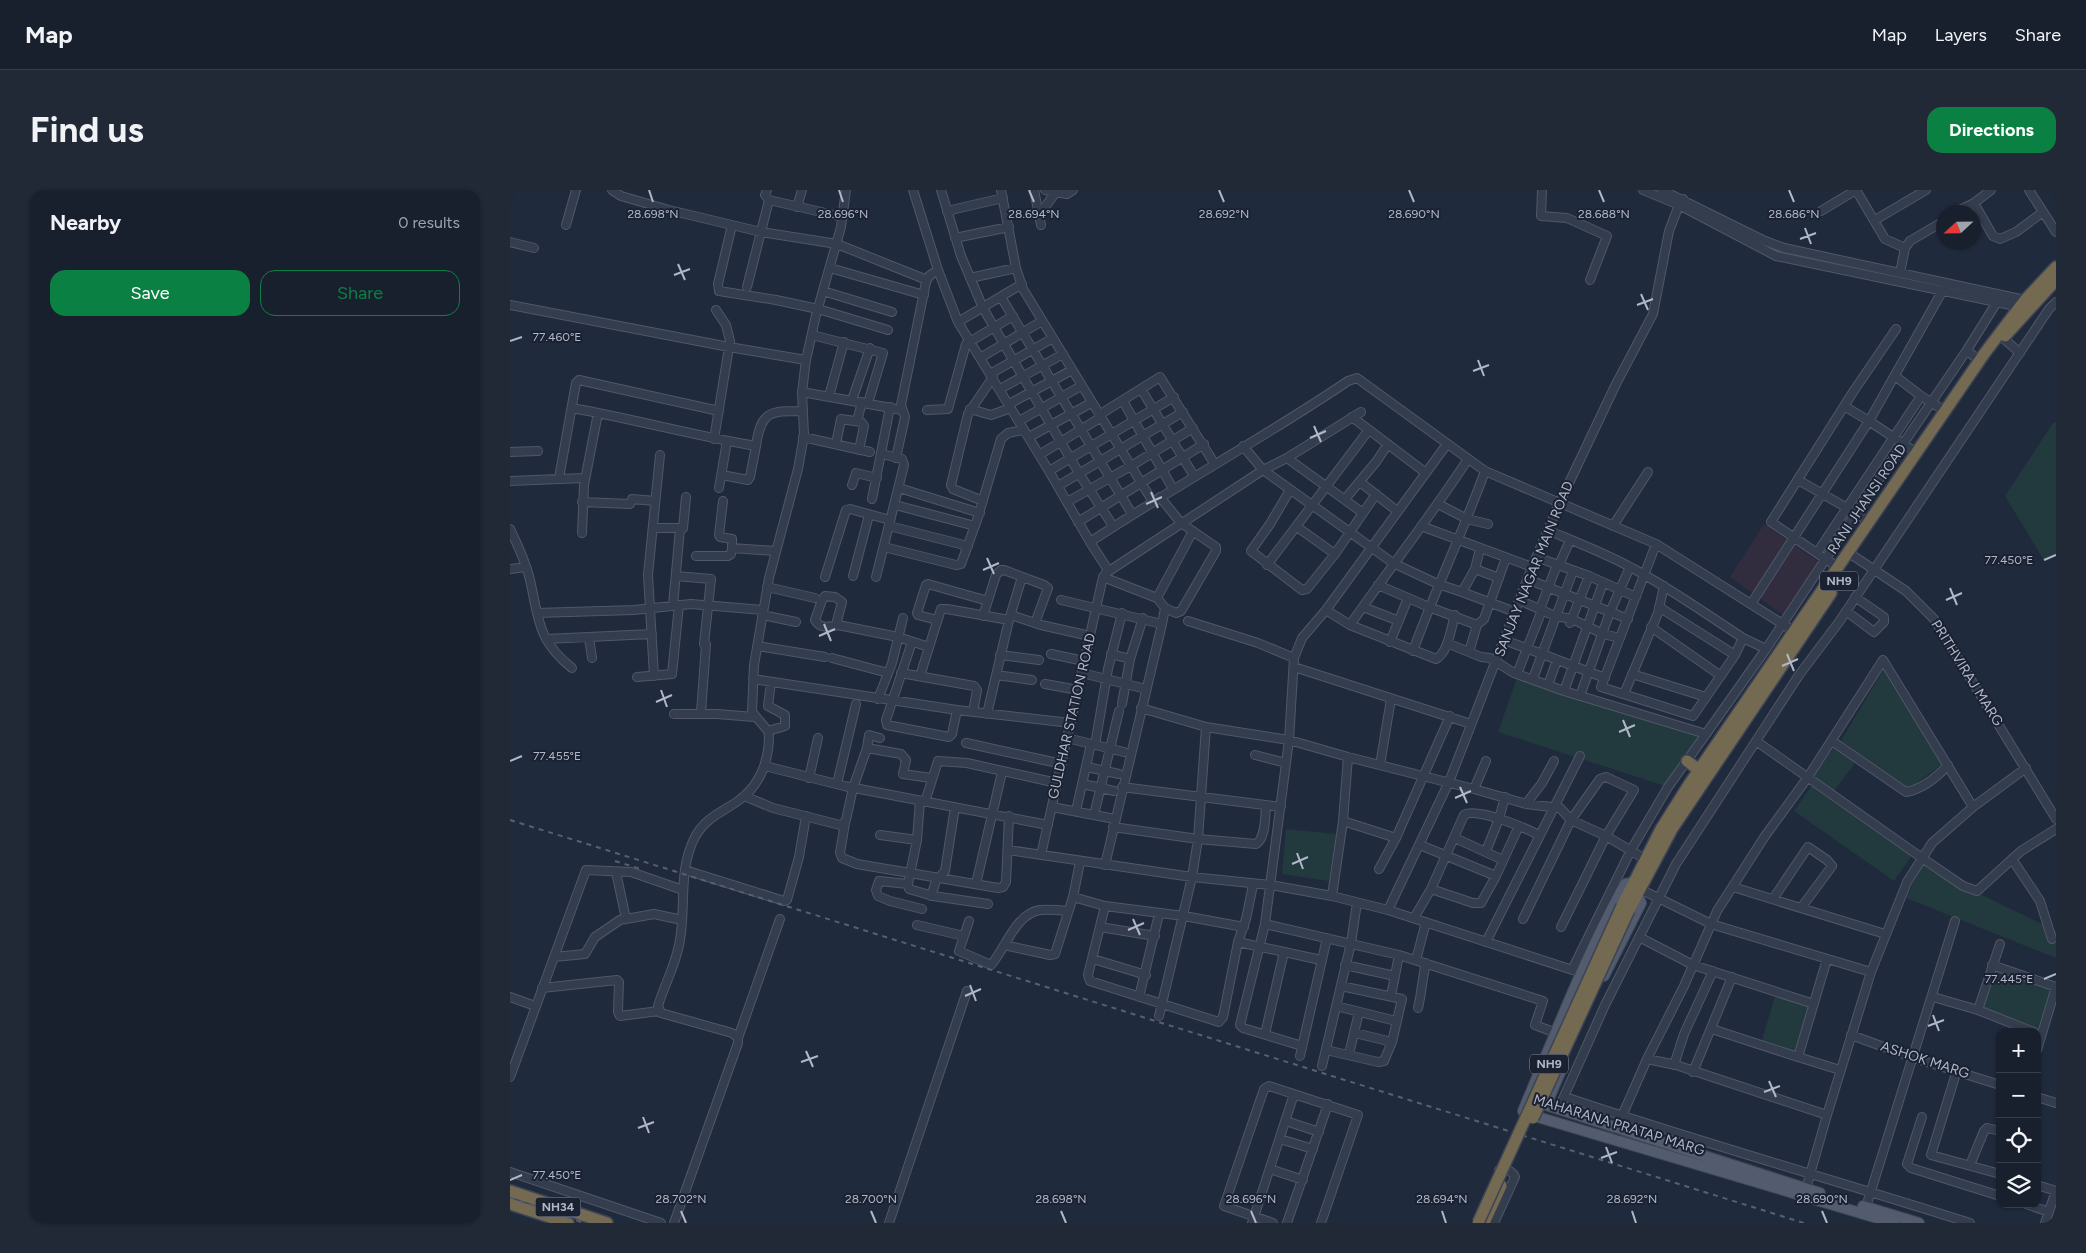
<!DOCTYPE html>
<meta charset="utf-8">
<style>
:root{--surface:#18202e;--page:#212836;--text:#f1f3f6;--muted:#9fa3aa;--line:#363e4a;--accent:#0b8043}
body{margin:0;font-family:Figtree,sans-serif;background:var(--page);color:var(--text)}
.controls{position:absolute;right:15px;bottom:15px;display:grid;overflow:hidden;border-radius:10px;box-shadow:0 1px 4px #0004}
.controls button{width:45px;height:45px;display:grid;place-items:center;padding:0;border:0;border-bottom:1px solid var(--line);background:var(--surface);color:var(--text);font:25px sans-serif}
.compass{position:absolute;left:1426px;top:15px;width:45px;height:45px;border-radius:50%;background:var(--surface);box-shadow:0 1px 4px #0004;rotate:248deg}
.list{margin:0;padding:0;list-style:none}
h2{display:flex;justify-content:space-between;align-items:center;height:65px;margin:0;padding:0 20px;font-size:21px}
h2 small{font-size:16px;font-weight:400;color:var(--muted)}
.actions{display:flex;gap:10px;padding:15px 20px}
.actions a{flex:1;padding:11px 0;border:1px solid var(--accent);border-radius:15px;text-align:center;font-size:18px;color:var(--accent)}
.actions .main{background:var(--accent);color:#fff}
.icon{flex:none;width:28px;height:28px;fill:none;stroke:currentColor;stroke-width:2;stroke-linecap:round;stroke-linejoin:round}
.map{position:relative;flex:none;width:1546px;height:1033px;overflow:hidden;border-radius:15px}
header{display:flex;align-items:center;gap:30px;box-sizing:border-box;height:70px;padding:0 25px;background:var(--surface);border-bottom:1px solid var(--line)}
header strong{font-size:24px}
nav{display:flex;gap:28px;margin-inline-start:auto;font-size:18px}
.intro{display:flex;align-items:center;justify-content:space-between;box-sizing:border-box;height:120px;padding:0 30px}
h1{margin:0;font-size:35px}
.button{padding:12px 22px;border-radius:15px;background:var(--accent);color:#fff;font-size:18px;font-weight:700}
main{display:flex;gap:30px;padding:0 30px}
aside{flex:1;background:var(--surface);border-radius:15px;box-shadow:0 1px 4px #0004}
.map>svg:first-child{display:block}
.medical{fill:#312d3e}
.green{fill:#22393e}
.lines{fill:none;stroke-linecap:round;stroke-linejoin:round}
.minor-casing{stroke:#505768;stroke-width:10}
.major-casing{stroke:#3e4656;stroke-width:12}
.highway-casing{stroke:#3d4455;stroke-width:14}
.minor{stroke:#343d4d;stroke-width:8}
.major{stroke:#525c6e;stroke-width:10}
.highway{stroke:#746951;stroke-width:11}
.rail{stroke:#566075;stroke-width:2;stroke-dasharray:5 5;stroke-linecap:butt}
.highway-bridge-casing{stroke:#3d4455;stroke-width:14;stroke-linecap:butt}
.highway-bridge{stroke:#746951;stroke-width:11}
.ticks{fill:none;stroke:#b0b7c9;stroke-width:2}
.labels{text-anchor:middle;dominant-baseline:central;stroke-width:4;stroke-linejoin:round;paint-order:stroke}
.shield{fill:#1a2232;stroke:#838a9c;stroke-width:1}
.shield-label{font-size:12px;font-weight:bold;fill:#b0b7c9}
.street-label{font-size:14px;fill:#b0b7c9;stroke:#1a2232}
.ticks-label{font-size:12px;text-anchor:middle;fill:#b0b7c9;stroke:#1a2232;stroke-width:4;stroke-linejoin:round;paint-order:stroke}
</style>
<header>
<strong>Map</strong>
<nav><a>Map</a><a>Layers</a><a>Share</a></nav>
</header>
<div class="intro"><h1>Find us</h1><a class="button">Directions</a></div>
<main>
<aside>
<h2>Nearby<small>0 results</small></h2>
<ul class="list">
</ul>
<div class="actions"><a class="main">Save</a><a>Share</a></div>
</aside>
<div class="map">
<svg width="1546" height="1033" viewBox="0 0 1546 1033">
<rect width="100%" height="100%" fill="#202a3d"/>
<!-- medical -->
<path class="medical" d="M 1254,334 L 1312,374 L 1276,427 L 1220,387 Z"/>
<!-- green -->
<path class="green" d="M 1546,232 L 1546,365 L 1535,372 L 1495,306 L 1543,233 Z
M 1373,480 L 1432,574 L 1399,599 L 1331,551 Z
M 1007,488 L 1189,547 L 1155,596 L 988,542 Z
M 1325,556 L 1346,572 L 1323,602 L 1303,586 Z
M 1303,594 L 1403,664 L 1384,691 L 1284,621 Z
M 776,639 L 826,644 L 819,691 L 772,684 Z
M 1413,671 L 1470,704 L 1546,741 L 1546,768 L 1396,708 Z
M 1484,780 L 1541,800 L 1528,838 L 1471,819 Z
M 1265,806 L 1300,816 L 1286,863 L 1251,853 Z"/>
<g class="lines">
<!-- minor casing -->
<g class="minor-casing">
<path id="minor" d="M 102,0 L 111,6 L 159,20 L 251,42 L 327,54 L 417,90
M 257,0 L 255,5 L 259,10 L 333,27
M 403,0 L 428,80 L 448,132 L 539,281 L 580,352 L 598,380
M 431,0 L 451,66 L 473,118 L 570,285 L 603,336
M 491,0 L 506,78 L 513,99 L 643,312
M 524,0 L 531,35
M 535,0 L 557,4 L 563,0
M 1032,0 L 1031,26 L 1057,28 L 1097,46 L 1080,90
M 1133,0 L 1169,15 L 1266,66 L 1510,117
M 1152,0 L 1255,51 L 1274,58 L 1515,110
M 1519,0 L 1546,42
M 1464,13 L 1483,46 L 1490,49 L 1506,42 L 1533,22
M 287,17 L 292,0
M 437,21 L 493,8
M 1311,21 L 1346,0 L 1375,49 L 1395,58
M 1445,22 L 1464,13 L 1481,0
M 529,25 L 546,2
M 1365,30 L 1416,0
M 56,35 L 66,0
M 222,35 L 208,94 L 209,101 L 266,110 L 308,119 L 378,140
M 445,48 L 499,37
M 0,52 L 24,58
M 320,78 L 414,105
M 1390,83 L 1395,58 L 1400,51 L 1434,31
M 460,88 L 506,78
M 237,97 L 259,10
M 313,101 L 382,122
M 491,107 L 622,324
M 0,115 L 219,157 L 296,170
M 448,132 L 512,94
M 302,145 L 373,163 L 358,213
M 1493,148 L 1510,163
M 1457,160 L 1487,112
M 470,168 L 532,131
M 480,184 L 543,148
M 1385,186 L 1411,206 L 1435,221
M 490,199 L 553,164
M 631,199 L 684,286
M 292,202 L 392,220
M 319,206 L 334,152
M 342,210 L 360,158
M 613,211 L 663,299
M 499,214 L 562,180
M 1334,216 L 1359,231 L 1407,263
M 62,218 C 124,229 185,246 246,256 C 251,220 261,221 293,221
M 460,219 L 481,225 L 501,218
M 417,220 L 438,219 L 456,154 L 503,126
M 589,225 L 650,187 L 704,273
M 842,227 L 916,283
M 347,231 L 352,212
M 509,231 L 571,196
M 293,247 L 360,262
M 519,247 L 581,213
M 204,249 L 220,151 L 216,135 L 206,120
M 326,254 L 331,229 L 351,232 L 354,236 L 349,260
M 733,256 L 753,280 L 883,373 L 928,394 L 952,402 L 1005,422
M 0,262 L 28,261
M 529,265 L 590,228
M 386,268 L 395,227 L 391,215 L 416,92 L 419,86 L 428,80
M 777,268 L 853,323
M 539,281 L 664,207
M 212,285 L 238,290 L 240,287 L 246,256
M 49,288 L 66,193 L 69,190 L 209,221
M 1288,290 L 1346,323 L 1457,160 L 1469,171
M 0,291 L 75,288
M 850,292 L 887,321
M 342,295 L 346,283 L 367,288
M 548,296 L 673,222
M 209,298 L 217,251
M 389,298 L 470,323
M 780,300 L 760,334 L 741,361 L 792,400 L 797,399 L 825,364 L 866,304
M 650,307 L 671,333 L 706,357 L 706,361 L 671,421 L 666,423 L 655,418
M 362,309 L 380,217
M 835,309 L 866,272 L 878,254
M 213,311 L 209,345 L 210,347 L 222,349 L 222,358
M 473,311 L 443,299 L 441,295 L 458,224 L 483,187
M 72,312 L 120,314 L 122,309 L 145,311
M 557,312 L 621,276 L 683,238
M 928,314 L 957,329 L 978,334
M 385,315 L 465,336
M 568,332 L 694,254
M 379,336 L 458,356
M 911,336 L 1022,377
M 1103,336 L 1138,282
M 787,337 L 825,364
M 143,338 L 173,338 L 176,307
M 0,339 C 8,356 16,372 20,390 C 29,429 27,450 62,478
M 1037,340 C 1066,352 1095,363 1122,378 C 1160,398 1196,424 1233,448 L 1225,465 L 1183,526 L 1091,497 L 1146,354
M 72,343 L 74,295 L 88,223
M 580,352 C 665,296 754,248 838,191 L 847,188 L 975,281 L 1146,354 L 1285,442
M 374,357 L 446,375 L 451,374 L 467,330 L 491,249 L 498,243 L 513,240
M 1307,363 L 1411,206
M 1339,363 L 1396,401 L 1424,429 L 1546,629
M 186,366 L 218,366 L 221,364 L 222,358 L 265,361
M 1026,367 L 1079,386 L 1126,407
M 757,375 L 858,241
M 1049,375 L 1060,350
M 1329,378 L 1261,332 L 1343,202 L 1386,139
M 0,379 L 16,377
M 965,379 L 989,388
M 1063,381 L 1032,464 L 1095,488
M 166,386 L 201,389 L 194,454
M 343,386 L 359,325
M 315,387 L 336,320 L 340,319 L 380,330
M 366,387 L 394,275 L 392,269 L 372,264
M 593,387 L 647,408 L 683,341
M 1017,389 L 1118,429
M 868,395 L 919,417 L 967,435
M 257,397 L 305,408
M 952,402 L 965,379 L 970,359
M 551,410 L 652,434
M 1009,410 L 1045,426 L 1062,429 L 1093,444 L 1110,448
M 1241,414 L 1359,231 L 1433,100
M 163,415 L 170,339
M 853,417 L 889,431
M 1149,417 L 1225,465
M 1030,419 L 1047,375
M 816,420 L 840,435 L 926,469 C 938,463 941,438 945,425
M 1336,421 L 1364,442 L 1374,432 L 1374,427 L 1345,407
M 27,423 L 124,420 L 181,414 L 253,420
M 252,425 L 286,432
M 501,425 L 531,435 L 580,446
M 473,426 L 486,385 L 491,380 L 494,380 L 534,395 L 538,398 L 525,433
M 427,430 L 408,425 L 407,423 L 416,395 L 418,394 L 478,411
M 678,431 L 748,453 L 784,468
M 1060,433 L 1079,386
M 326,435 L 332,412 L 325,407 L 315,406 L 312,410 L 305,430 C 310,439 319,437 328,435 L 388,447 L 419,457
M 840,435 C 879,379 921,326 958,269
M 1141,437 L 1211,486
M 79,448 L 82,468
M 36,449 L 142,444
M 994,450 L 1032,464 L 1023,489
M 402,452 L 376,530 L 377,535 L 439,547 L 442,544 L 447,520
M 880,452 L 898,408
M 937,453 L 971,467 L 980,468 L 1004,483 L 1054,501 L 1196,544 L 1158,597 L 1121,660 L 1062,780
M 247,456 L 315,467
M 1256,459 L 1346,323 L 1360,333
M 903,461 C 925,400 953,342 975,281
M 959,462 L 967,435 L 974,429 L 996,368
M 541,464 L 574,471
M 601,464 L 620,469
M 490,465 L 529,470
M 322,468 L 378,483
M 784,477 L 961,534
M 391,483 L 464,496 L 467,500 L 463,522
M 572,483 L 636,499
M 1007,484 L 1032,420
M 1122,484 L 1196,507
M 486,485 L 522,490
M 144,486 L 138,385 L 150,265
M 410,486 L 431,419 L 437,419 L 499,430
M 127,487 L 162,484 L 169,415
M 243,489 L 447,520 L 561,533
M 535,494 L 568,500
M 1038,495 L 1047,470
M 1054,501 L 1093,393
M 1114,504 L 1148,423 L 1154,396
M 1070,506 L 1100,422 L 1120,377
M 368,509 L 382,473 L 393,428
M 612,514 L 620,469 L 633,428
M 631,518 L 696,537 L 779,550 L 838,567 L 964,599 L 1016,614 L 1050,618 L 1061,630 L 1096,646 L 1135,669
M 191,523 L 196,454
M 164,524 L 207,524 L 244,527
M 477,524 L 499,430 L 512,387
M 258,541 L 275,536 L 275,525 L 258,516 L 261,492
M 1196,544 L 1256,459 L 1233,448
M 557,548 L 614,562
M 1246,551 L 1412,668 L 1453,696 L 1467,701 L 1511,661 L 1546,639
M 1322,551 L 1396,602 C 1412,599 1427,587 1438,575
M 456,553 L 552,574
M 585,555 L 598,479 L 612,423
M 357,558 L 391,564 L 396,570 L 393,584 L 421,588
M 745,565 L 776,573
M 870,575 L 881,509
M 255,576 L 334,596 L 538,635
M 577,577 L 609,584
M 299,588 L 308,548
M 327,594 L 346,514
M 573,594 L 604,601
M 612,597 L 771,617
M 964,599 L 976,571
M 234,606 L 263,618 L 330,635 L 333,634 L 336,630 L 343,598 L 357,558 L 359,545 L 370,548
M 410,611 L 407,650 L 398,694 L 399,699 L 423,706 L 478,714
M 415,612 L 428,571 L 457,573 L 547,593
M 1016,614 L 1032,593 L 1044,571
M 542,617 L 605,629
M 566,621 L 581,554
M 584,625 L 609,521
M 833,631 L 886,648
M 335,633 L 330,663 L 332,668 L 347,674 L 488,698 L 493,697 L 496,692 L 499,626
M 603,637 L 688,649 L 746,654 C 756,648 755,626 756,615
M 370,645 L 407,650
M 945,648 L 993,670
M 910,655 L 986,686
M 498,660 L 682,687 L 760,695 L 822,706 L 878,720 L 1072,783
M 976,661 L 989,629 L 995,607
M 531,665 L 593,387 L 596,383 L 753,280 L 777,268 L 851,222
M 1502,669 L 1530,711 L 1542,749
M 595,675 L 652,434 L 655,418 L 647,408
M 869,679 L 886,648 L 940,526
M 175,680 L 274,711 L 277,710 L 289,667 L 296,626
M 106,682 L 116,729
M 398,694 L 369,691 L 366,700 L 368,706 L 380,711 L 412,719
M 466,694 L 492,582
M 1223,697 L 1375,744
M 921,699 L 963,713 L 971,713 L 986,686 L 1009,636
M 1130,699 L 1201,734 L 1361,782
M 421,706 L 426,691 L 435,681 L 445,617
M 822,706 L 833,631 L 838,567
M 563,707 L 595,716 L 674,726 L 734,737
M 1263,709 L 1298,657 L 1317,670 L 1322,676 L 1291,718
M 595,716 L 578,785 L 580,791 L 709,832 L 713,827 L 728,752 L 736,729 L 743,695
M 878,720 L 939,592 L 1022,377 L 1049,314 L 1106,194 L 1143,124 L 1159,41 L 1169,15 L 1173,9
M 904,728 L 921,699 L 954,625 C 967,617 1015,638 1029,645
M 1013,729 L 1061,630 L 1090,589 L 1096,587 L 1124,600 L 1096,646 L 1051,737
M 755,734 L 889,765 L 1033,811 L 1025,835 L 1046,843
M 407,735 L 454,746 L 459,731
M 590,737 L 645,746
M 454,746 L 449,761 L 481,775 C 496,758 505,724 530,720 C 539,719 549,720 558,721
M 1129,747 L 1183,775 L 1304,814
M 728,752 L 811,770
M 976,752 L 1070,566
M 494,755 L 540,765 L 545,764 L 563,707 L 570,672
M 44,767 L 75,764 L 85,747 L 110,730 L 144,724 L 172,730
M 583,769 L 636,785
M 906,770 L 916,732
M 835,775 L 885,786
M 1482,775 L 1546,797
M 32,798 L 107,790 L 109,792 L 108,822 L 110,826 L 149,821
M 881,806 L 889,765
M 0,807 L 25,816
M 629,807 L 649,724
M 1423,807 L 1468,820 L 1524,842
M 826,816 L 886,831
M 908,818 C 912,802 912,789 916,773
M 1468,820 L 1490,754
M 649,826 L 682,687 L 688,649 L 696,537
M 1202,839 L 1288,867 L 1317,769
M 845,843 L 882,852
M 755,844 L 774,762
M 1341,845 L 1404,868 L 1490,895
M 228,848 L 270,729
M 792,856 L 733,838 L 730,835 L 755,734 L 779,550 L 784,468 L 792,448 L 816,420 L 937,254
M 816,860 L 868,872 L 874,871 L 882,852 L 892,809 L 831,796
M 1527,860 L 1546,797
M 839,864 L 849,822
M 790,866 L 817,748
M 1288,867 L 1330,880
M 1137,869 L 1166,875 L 1317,925
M 1164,875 L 1174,844 L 1203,781
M 812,876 L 841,753 L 847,713
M 1447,880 L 1421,965 L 1490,984
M 1183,882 L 1222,787
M 0,887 L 76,680 L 121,682 L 173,700
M 1055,907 C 1189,952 1325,990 1460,1033
M 1527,907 L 1546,913
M 1048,920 L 1095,815 L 1166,674 L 1289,485 L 1329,432 L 1539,119 L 1546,112
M 1412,927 L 1397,974 L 1401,978 L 1490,1006
M 776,931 L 809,942
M 770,949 L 803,959
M 1105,950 L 1112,926 L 1137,869 L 1174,796 L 1207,721 L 1255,646 L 1298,587 L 1373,470 L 1463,617
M 1460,975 L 1474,941 L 1477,938 L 1490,941
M 760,979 L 793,990
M 0,982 L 151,1033
M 1527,995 L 1546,1001
M 1295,1002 L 1317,925 L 1361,782 L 1397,692 L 1422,653 L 1463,617 L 1516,578
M 1516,1014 L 1539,1022
M 1356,1017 L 1445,731
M 164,1033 L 228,853 L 228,848 L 222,843 L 151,823 L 148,816 C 154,796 165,776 169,755 C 177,719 167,681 185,647 C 195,628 212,622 228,611 C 250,596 259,571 259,545 L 258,541 L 242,522 L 244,475 L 259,388 L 288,279 L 294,245 L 292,202 L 296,170 L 306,125 L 331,37 L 336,0
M 379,1033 L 457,801
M 742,1033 L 784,904
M 763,1033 L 714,1016 L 754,899 L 759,896 L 848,925 L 811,1033
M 777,1033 L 818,914
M 984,1033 L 1005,987 C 1002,980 996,979 989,980
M 1535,1033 L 1546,1001"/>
</g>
<!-- major casing -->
<g class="major-casing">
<path id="major" d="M 1123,692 L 1115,694 C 1075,766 1045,845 1013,921 L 1031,928 L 1384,1033
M 1094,786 L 1131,713 L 1127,704
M 1052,878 L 1036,915 L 1310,1003
M 1353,1016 L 1409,1033"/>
</g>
<!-- highway casing -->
<g class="highway-casing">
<path id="highway" d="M 1495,146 L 1546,90
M 1177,571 L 1189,580
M 1112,716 L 1151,639 L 1180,593 L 1474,164 L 1515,110 L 1546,77
M 1119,720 L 1162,639 L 1321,403
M 0,1001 L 97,1033
M 0,1014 L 58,1033
M 974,1033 L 991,996"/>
</g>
<!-- minor -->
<use href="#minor" class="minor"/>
<!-- major -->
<use href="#major" class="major"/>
<!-- highway -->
<use href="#highway" class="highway"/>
<!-- rail -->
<path class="rail" d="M 0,630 L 1294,1033
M 105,671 L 131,679
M 0,1008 L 74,1033"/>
<!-- highway-bridge casing -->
<g class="highway-bridge-casing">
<path id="highway-bridge" d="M 1023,928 L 1119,720
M 968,1033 L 1112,716"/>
</g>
<!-- highway-bridge -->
<use href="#highway-bridge" class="highway-bridge"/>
</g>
<!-- ticks -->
<path class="ticks" d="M 139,0 L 143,12M 329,0 L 333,12M 519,0 L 524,12M 709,0 L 714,12M 899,0 L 904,12M 1089,0 L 1094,12M 1279,0 L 1284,12M 1295,38 L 1301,54M 1290,49 L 1306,43M 168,74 L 175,90M 164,85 L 180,79M 1131,104 L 1138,120M 1127,115 L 1143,109M 0,151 L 12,147M 968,170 L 974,186M 963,181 L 979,175M 804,236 L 811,252M 800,248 L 816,241M 641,302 L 648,318M 636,314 L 652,307M 477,368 L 484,384M 1534,370 L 1546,365M 473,380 L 489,373M 1440,398 L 1447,415M 1436,410 L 1452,403M 314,434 L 321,451M 309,446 L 325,439M 1277,464 L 1284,481M 1272,476 L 1288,469M 151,500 L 157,517M 146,512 L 162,505M 1113,530 L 1120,547M 1109,542 L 1125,535M 0,571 L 12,566M 950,597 L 957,613M 945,608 L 961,601M 787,663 L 793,679M 782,674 L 798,667M 623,729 L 630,745M 618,740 L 634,733M 1534,789 L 1546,784M 460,795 L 466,811M 455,806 L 471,799M 1423,825 L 1429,841M 1418,836 L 1434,830M 296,861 L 303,877M 291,872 L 308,866M 1259,891 L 1266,907M 1254,902 L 1270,896M 133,927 L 139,943M 128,938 L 144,932M 1096,957 L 1102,973M 1091,968 L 1107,962M 0,990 L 12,985M 171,1021 L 176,1033M 361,1021 L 366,1033M 551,1021 L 556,1033M 741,1021 L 746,1033M 932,1021 L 936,1033M 1122,1021 L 1126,1033M 1312,1021 L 1317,1033"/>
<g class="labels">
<!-- shield labels -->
<g class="shield">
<rect x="1310" y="381.5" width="38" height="19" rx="4"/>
<rect x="1020" y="864.5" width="38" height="19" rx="4"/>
<rect x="25.5" y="1007.5" width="45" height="19" rx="4"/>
</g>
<g class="shield-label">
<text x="1329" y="391">NH9</text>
<text x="1039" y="874">NH9</text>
<text x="48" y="1017">NH34</text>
</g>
<!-- street labels -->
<g class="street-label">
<text transform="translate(1357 309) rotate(-56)">RANI JHANSI ROAD</text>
<text transform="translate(1024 379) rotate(-68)">SANJAY NAGAR MAIN ROAD</text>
<text transform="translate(1457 483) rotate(58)">PRITHVIRAJ MARG</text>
<text transform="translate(562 526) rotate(-77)">GULDHAR STATION ROAD</text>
<text transform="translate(1415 870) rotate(18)">ASHOK MARG</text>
<text transform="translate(1109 935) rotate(17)">MAHARANA PRATAP MARG</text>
</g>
</g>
<g class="ticks-label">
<text x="143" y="28">28.698°N</text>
<text x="333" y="28">28.696°N</text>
<text x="524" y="28">28.694°N</text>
<text x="714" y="28">28.692°N</text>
<text x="904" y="28">28.690°N</text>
<text x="1094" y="28">28.688°N</text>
<text x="1284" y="28">28.686°N</text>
<text x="47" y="151">77.460°E</text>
<text x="1499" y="374">77.450°E</text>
<text x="47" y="570">77.455°E</text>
<text x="1499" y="793">77.445°E</text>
<text x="47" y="989">77.450°E</text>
<text x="171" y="1013">28.702°N</text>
<text x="361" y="1013">28.700°N</text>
<text x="551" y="1013">28.698°N</text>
<text x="741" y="1013">28.696°N</text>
<text x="932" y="1013">28.694°N</text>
<text x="1122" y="1013">28.692°N</text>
<text x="1312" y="1013">28.690°N</text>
</g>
</svg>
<div class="controls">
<button>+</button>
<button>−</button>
<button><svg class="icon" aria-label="locate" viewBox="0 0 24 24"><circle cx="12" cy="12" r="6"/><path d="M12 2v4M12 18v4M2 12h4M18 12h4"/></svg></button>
<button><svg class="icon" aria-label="layers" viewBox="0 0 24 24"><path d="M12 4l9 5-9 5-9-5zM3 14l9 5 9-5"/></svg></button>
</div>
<svg class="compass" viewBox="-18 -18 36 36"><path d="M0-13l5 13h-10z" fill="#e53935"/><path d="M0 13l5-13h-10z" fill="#9fa3aa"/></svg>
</div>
</main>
